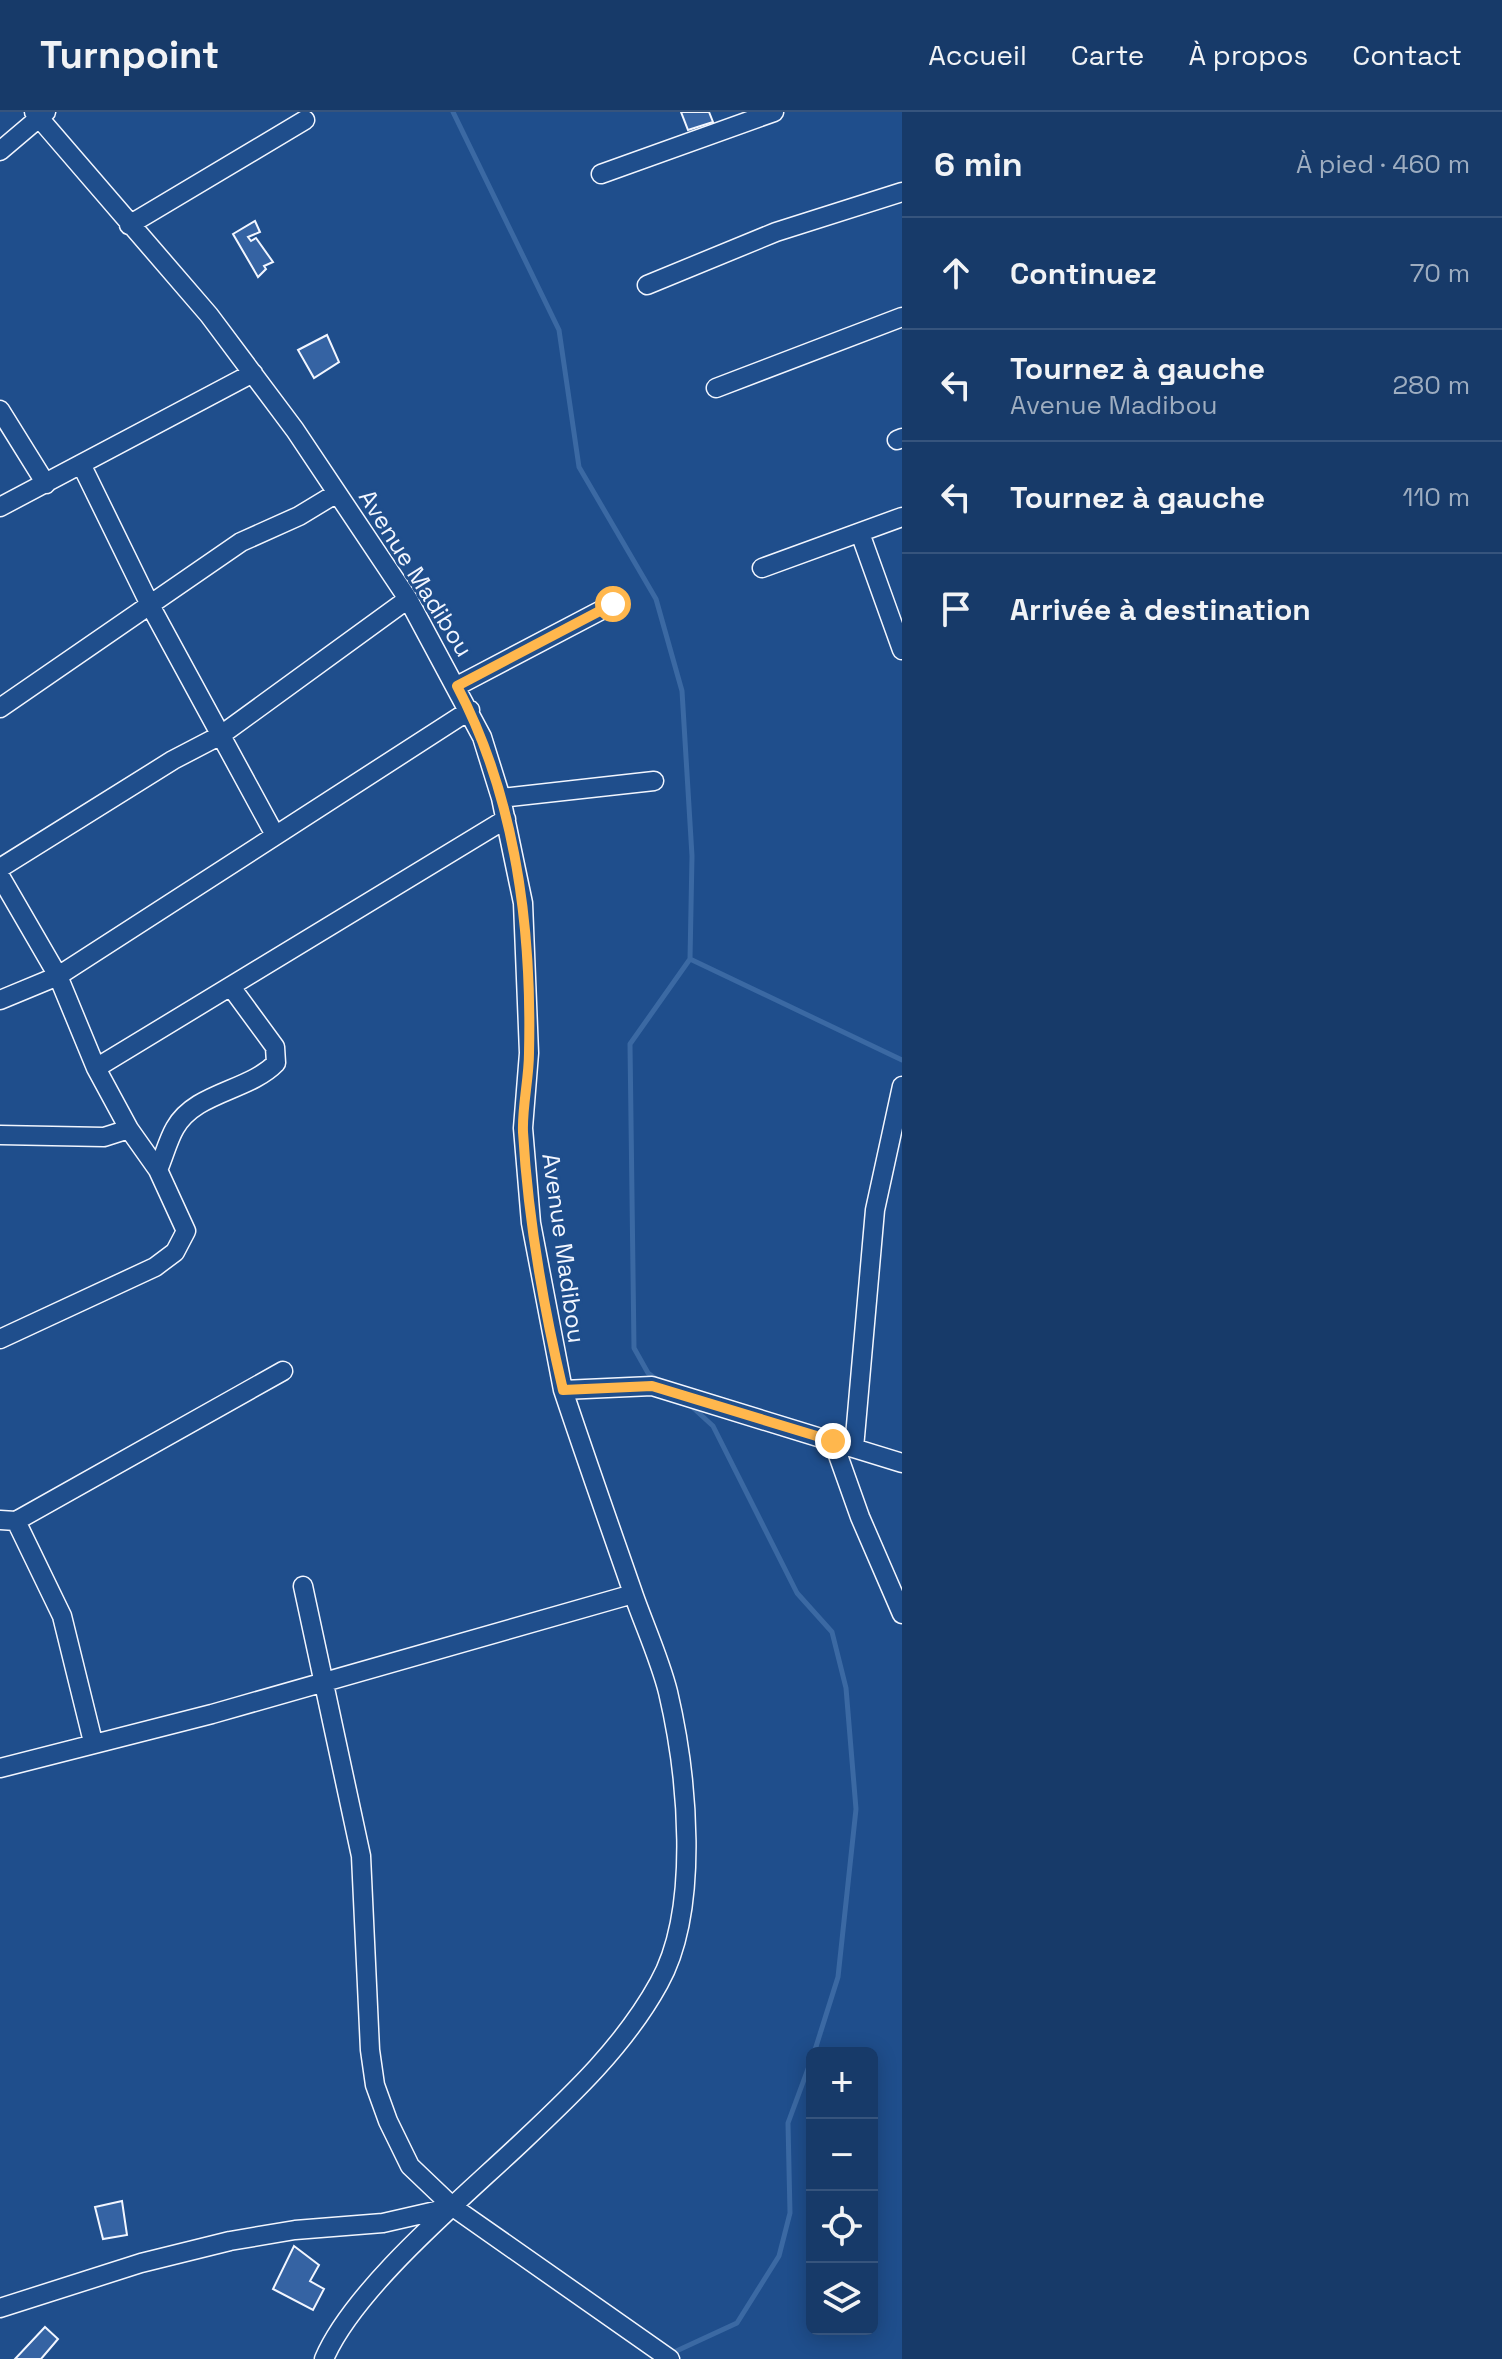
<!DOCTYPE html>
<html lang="fr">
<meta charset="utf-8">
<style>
:root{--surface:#173a69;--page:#20416f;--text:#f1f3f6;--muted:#9eadc0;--line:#36547d}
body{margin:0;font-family:"Space Grotesk",sans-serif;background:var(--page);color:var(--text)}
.controls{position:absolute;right:24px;bottom:24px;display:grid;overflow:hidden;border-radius:12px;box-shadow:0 4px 20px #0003}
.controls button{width:72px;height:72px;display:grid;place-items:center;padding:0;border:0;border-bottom:2px solid var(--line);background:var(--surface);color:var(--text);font:40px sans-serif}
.stop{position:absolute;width:24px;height:24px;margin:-18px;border:6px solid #ffb74d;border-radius:50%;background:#fff}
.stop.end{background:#ffb74d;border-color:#fff;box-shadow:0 2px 8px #0008}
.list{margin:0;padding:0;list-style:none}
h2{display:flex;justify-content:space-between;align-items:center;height:104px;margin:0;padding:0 32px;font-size:34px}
h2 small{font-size:26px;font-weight:400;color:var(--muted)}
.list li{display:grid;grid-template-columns:52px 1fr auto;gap:24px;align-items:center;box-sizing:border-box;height:112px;padding:0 32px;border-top:2px solid var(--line)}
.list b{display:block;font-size:30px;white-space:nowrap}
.list p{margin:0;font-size:26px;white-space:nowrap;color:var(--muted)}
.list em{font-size:26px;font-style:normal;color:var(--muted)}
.icon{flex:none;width:44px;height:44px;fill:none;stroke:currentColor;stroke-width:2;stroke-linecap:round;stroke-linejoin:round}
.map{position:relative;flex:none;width:902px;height:2247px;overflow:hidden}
header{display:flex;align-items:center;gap:48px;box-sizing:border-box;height:112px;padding:0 40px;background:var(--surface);border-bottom:2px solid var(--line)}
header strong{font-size:38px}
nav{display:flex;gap:44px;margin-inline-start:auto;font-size:28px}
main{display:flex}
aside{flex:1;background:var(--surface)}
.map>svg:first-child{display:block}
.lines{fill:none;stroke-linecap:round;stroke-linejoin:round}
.stream{stroke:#3b69a3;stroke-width:5}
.building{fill:#3563a3;stroke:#f2f6ff;stroke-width:2}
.minor-casing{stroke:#f2f6ff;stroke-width:21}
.minor{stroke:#1f4e8c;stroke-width:18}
.route{stroke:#ffb74d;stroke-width:10}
.labels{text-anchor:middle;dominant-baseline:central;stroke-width:6;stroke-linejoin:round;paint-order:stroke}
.street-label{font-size:24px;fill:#f2f6ff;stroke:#1f4e8c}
</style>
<header>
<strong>Turnpoint</strong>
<nav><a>Accueil</a><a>Carte</a><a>À propos</a><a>Contact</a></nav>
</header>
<main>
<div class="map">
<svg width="902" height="2247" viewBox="0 0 902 2247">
<rect width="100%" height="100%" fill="#1f4e8c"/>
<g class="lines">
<!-- stream -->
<path class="stream" d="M 453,0 L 559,218 L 579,355 L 656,487 L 682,579 L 692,744 L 690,847 L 630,932 L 634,1236 L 648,1261 L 656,1267
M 690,847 L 902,948
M 689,1292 L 713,1314 L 797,1481 L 832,1520 L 846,1576 L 856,1697 L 838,1865 L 814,1941
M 672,2241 L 737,2211 L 779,2144 L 790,2101 L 788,2011 L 812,1946"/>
</g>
<!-- building -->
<path class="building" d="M 681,0 L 709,0 L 713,10 L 688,18 Z
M 255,109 L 260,120 L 248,125 L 251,129 L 256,126 L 273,150 L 264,154 L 266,157 L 258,165 L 233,122 Z
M 327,223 L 339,250 L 314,266 L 298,238 Z
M 122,2089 L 127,2123 L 103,2127 L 95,2095 Z
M 294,2134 L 319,2153 L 310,2169 L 324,2177 L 313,2198 L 273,2177 Z
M 45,2215 L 58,2227 L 41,2247 L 15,2247 Z"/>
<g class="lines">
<!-- minor casing -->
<g class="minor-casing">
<path id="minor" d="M 34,0 L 209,203 L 295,318 L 408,487 L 482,625 L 501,686 L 523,791 L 529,941 L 523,1016 L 531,1111 L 563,1278 C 586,1347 610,1415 634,1484 C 645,1515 660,1548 668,1580 C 687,1661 701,1796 659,1871 C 625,1933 573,1982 522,2030 C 464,2085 354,2176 324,2247
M 0,39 L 46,0
M 601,62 L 774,0
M 129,113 L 305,8
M 647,173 L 776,120 L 902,80
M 716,276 L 902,205
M 0,298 L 46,372
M 897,328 L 902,326
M 82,354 L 151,495 L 275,723
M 0,395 L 253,261
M 860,421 L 902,538
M 762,456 L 902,405
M 457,574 L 613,492
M 0,596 L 241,430 L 299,404 L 337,381
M 501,686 L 654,669
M 0,756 L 173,648 L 221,623 L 408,487
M 0,764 L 58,864 L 96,956 L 129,1017 L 158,1058 L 186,1119 L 175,1140 L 155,1155 L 0,1227
M 0,888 L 58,864 L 470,598
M 96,956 L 506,707
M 0,1023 L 104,1025 L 129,1017
M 158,1058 C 164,1044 168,1028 175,1016 C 195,980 249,979 276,951 L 275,935 L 231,875
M 563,1278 L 652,1274 L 902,1351
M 833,1329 L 860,1405 L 902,1502
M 854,1336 L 875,1098 L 902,974
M 0,1408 L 16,1409 L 62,1504 L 93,1630
M 16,1409 L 283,1259
M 303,1474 L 361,1744 L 370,1938 L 375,1973 L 388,2009 L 410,2054 L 453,2095 L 670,2247
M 0,1656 L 212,1602 L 633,1482
M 0,2196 L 141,2151 L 230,2129 L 295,2118 L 383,2111 L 453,2095"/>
</g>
<!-- minor -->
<use href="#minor" class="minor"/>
</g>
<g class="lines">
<!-- route -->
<path class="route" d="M 613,492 L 457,574 C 516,686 532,816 529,941 C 529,967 522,994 523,1020 C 528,1107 543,1193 563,1278 L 652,1274 L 833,1329"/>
</g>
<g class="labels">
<!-- street labels -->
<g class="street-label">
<text transform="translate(416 461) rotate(58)">Avenue Madibou</text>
<text transform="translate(564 1136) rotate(82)">Avenue Madibou</text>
</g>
</g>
</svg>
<div class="controls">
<button>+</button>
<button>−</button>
<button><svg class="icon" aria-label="locate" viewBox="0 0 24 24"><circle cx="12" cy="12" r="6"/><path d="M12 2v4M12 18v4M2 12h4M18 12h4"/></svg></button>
<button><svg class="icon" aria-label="layers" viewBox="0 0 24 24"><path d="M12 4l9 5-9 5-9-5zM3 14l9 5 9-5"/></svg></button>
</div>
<div class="stop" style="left:613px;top:492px"></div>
<div class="stop end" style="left:833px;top:1329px"></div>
</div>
<aside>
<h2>6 min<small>À pied · 460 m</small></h2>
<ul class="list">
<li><svg class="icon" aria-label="ahead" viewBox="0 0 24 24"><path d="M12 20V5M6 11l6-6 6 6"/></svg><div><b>Continuez</b></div><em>70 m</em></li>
<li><svg class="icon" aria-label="left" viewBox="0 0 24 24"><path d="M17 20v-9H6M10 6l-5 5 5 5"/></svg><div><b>Tournez à gauche</b><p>Avenue Madibou</p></div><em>280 m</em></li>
<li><svg class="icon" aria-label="left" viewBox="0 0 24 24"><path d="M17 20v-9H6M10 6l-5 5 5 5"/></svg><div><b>Tournez à gauche</b></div><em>110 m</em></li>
<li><svg class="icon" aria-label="arrive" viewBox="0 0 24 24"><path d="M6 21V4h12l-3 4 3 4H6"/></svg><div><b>Arrivée à destination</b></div></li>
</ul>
</aside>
</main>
